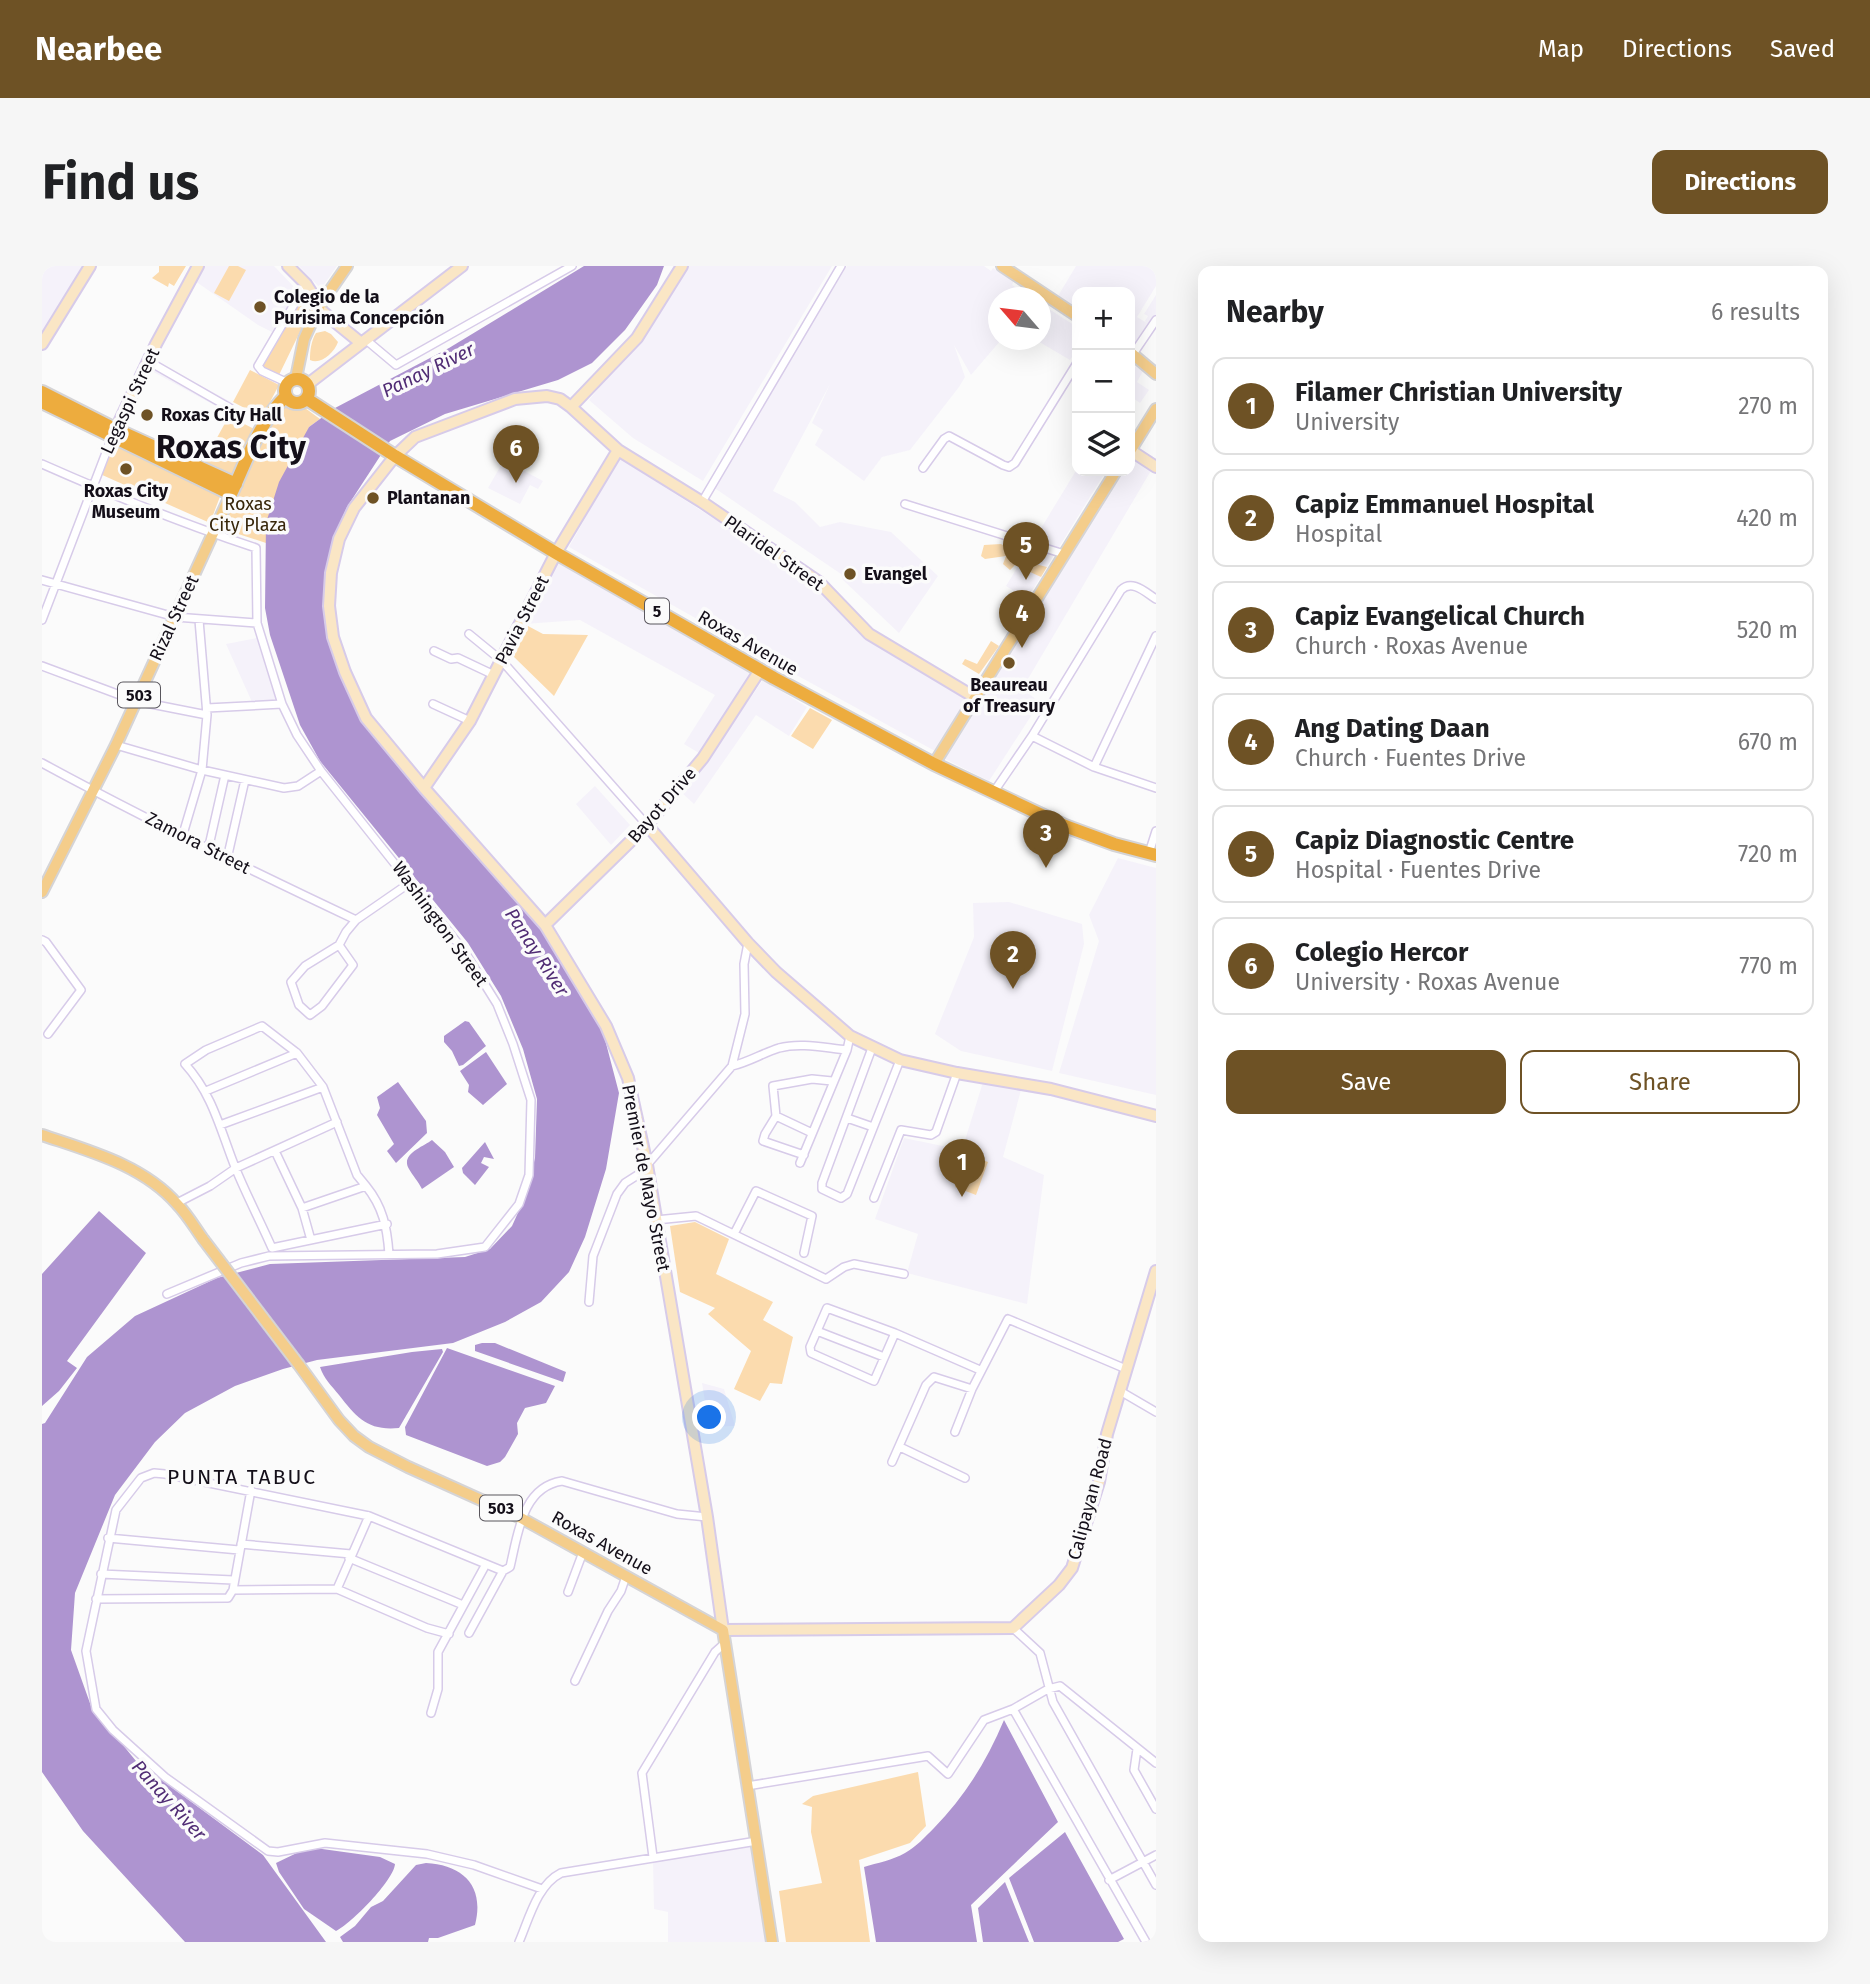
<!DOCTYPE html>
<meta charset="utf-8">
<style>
:root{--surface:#fff;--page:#f6f6f6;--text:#202124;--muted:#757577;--line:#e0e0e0;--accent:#6e5225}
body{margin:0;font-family:"Fira Sans",sans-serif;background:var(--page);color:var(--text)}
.controls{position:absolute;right:21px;top:21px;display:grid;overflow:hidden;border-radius:14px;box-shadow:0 7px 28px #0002}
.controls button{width:63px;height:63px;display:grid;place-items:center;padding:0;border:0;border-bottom:2px solid var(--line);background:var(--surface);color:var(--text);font:35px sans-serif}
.compass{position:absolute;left:946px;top:21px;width:63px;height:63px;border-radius:50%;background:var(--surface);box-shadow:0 7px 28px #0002;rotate:298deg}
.you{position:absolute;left:668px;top:1152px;width:24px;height:24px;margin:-18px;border:5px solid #fff;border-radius:50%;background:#1a73e8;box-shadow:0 0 0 10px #1a73e833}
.badge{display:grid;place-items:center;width:46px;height:46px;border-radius:50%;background:var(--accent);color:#fff;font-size:23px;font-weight:700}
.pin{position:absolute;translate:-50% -58px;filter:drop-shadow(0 2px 4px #0008)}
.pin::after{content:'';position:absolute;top:37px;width:24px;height:21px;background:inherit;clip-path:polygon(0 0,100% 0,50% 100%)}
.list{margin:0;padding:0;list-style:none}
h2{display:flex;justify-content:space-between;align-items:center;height:91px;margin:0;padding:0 28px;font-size:30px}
h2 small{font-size:23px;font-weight:400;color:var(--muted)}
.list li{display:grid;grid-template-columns:46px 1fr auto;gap:21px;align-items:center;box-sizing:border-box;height:98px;margin:0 14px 14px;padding:0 14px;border:2px solid var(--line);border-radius:14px}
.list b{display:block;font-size:26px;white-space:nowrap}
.list p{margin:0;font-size:23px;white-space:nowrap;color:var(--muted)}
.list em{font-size:23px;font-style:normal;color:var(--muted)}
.actions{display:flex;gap:14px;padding:21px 28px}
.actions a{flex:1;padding:16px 0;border:2px solid var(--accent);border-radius:14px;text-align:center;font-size:24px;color:var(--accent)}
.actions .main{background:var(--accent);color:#fff}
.icon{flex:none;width:38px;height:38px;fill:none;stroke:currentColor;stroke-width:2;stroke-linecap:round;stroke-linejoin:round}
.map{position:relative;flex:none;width:1114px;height:1676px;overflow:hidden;border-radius:14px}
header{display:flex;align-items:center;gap:42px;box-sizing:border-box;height:98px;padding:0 35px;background:var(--accent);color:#fff}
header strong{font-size:33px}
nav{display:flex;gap:38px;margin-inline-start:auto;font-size:24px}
.intro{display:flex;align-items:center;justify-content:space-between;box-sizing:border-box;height:168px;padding:0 42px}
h1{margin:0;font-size:49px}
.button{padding:18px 32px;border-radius:14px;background:var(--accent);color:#fff;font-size:24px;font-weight:700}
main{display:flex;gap:42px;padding:0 42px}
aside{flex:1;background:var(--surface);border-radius:14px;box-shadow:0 7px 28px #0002}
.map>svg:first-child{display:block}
.built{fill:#f5f2fa}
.green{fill:#fbdbae}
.water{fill:#ae94d0}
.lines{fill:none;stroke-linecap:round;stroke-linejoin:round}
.street-casing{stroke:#d7cbe9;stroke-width:10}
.secondary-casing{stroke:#d7cbe9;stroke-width:14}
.primary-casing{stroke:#d5d4d6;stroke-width:14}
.highway-casing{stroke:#d5d4d6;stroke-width:16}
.street{stroke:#fff;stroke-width:7}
.secondary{stroke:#fae6c5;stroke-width:10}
.primary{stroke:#f4cd8b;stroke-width:10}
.highway{stroke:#edac3e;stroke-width:12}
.primary-bridge-casing{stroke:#d5d4d6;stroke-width:14;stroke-linecap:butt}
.primary-bridge{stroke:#f4cd8b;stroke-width:10}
.poi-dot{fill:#6e5225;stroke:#fbfbfb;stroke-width:2.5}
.labels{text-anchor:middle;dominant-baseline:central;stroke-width:7;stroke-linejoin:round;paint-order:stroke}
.shield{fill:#fbfbfb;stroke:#59565d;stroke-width:2}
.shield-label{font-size:16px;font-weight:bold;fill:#140f19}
.poi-label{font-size:18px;font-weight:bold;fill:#140f19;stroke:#fbfbfb;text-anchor:start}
.street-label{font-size:18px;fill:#140f19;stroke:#fbfbfb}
.park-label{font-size:18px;fill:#37260a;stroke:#fbfbfb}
.water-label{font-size:19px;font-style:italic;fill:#502c74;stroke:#fbfbfb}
.quarter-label{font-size:21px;letter-spacing:2px;fill:#140f19;stroke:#fbfbfb}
.town-label{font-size:32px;font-weight:bold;fill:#140f19;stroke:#fbfbfb}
</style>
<header>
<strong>Nearbee</strong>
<nav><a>Map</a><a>Directions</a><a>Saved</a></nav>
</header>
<div class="intro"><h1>Find us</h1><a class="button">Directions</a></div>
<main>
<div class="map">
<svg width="1114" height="1676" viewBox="0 0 1114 1676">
<rect width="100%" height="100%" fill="#fbfbfb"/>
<!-- built -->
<path class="built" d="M 0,0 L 43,0 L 0,68 Z
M 162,0 L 232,0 L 255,24 L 230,66 L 216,59 L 153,15 Z
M 257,0 L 295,0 L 279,23 Z
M 641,0 L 790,0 L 661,215 L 591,172 L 547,134 L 598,70 Z
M 805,0 L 942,0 L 949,5 L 951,2 L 972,14 L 970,19 L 989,31 L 957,32 L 957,74 L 959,74 L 929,109 L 912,79 L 923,111 L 917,121 L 868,184 L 840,191 L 822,215 L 773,179 L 781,164 L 770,157 L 788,118 L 731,225 L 753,236 L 778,261 L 798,256 L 849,266 L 896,310 L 857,367 L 801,314 L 799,308 L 671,221 Z
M 1034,0 L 1114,0 L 1114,20 L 1095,51 L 1105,57 L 1103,55 L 1106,50 L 1102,48 L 1114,29 L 1114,50 L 1096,78 L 1088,73 L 1088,26 L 1035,26 L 1035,42 L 1016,30 Z
M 999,38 L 1035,61 L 1035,83 L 1028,94 L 994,74 L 999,74 Z
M 110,93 L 189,136 L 183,145 L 106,103 Z
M 1088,97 L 1101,105 L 1095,116 L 1107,124 L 1098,137 L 1088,130 Z
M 1088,187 L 1110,203 L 980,423 L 998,436 L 947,515 L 901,492 L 1077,205 L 1088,205 Z
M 577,192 L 721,284 L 794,336 L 820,370 L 926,431 L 893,485 L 738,400 L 736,403 L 704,384 L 705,381 L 527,281 Z
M 462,194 L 501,215 L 496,223 L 488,219 L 478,238 L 446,222 Z
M 1035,203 L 1064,205 L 985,333 L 964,320 Z
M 516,296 L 710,404 L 657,487 L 642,478 L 673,429 L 538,354 L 482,358 Z
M 215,372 L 236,435 L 210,436 L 184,378 Z
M 721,414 L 765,441 L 747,470 L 714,449 L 652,538 L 639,526 L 664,495 Z
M 553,520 L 588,559 L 569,579 L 534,538 Z
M 1076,592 L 1114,602 L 1114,829 L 1017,807 L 1057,675 L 1047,649 Z
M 967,636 L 1040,658 L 1042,678 L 1010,805 L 919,785 L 893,768 L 932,671 L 931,637 Z
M 941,816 L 979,824 L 961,891 L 1002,909 L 985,1038 L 865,1007 L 876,968 L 833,953 L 862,872 L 920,884 Z
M 660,1117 L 682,1123 L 693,1160 L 667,1161 Z
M 712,1579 L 727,1676 L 626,1676 L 626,1646 L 612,1643 L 611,1594 Z"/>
<!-- green -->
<path class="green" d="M 117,0 L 144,0 L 132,20 L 127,17 L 126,21 L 110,12 L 117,6 Z
M 187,0 L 196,0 L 204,4 L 187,35 L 172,27 Z
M 260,30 L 271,39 L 237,109 L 219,100 Z
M 283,65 L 289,68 L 296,76 C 292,87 279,99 268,94 C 268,85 269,75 274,67 Z
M 208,104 L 237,119 L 220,151 L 191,136 Z
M 245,138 L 263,142 L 278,153 L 267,161 L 224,257 L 224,277 L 181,263 L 188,238 L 226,157 Z
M 187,150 L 214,164 L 190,211 L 161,197 Z
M 73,177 L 179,228 L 168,257 L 58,208 Z
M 976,276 L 986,278 L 985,289 L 994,291 L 993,298 L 1005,301 L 999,311 L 973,299 L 968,304 L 961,298 L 964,290 L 943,293 L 939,290 L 942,279 L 959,278 L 966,282 Z
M 486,360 L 501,368 L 546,369 L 512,430 L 471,390 Z
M 949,375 L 957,380 L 937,408 L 920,398 L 923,393 L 935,398 Z
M 768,442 L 790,454 L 771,483 L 749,470 Z
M 924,888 L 946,896 L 934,929 L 913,921 Z
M 653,956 L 687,973 L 674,1008 L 731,1036 L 721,1054 L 751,1071 L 740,1118 L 728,1117 L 718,1135 L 692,1123 L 709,1085 L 666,1048 L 673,1042 L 638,1026 L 628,960 Z
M 876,1506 L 884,1560 L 868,1577 L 817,1594 L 828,1676 L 744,1676 L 737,1625 L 780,1617 L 769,1566 L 770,1541 L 760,1538 L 771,1530 Z"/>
<!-- water -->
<path class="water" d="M 542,0 L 622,0 L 615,19 L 583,64 L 550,97 L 516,114 L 403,148 L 348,175 L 305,241 L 292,270 L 284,311 L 282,354 L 294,398 L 316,447 L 509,676 L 560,762 L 577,827 L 564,903 L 543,971 L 527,1006 L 499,1036 L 463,1056 L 411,1077 L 275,1094 L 241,1103 L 193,1120 L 143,1147 L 113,1176 L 73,1229 L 33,1327 L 29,1384 L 49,1440 L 94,1495 L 221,1589 L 284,1676 L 143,1676 L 41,1565 L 0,1506 L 0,1158 L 3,1157 L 45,1091 L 93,1050 L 175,1012 L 228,998 L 423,991 L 448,983 L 470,960 L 484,929 L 493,892 L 495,833 L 481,783 L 459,730 L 426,677 L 278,495 L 258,459 L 228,369 L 223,342 L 224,257 L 237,216 L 267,161 L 293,142 L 407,82 Z
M 423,755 L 427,756 L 444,780 L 421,799 L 417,800 L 410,785 L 402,776 L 402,770 Z
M 444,786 L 465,818 L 441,839 L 426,826 L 427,819 L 418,805 Z
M 356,816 L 384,855 L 385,867 L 354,897 L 345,885 L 352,878 L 335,849 L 338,842 L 335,831 Z
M 390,874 L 403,886 L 412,901 L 380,923 C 376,915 371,910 367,903 C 358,888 381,881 390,874 Z
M 443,876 L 452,893 L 442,891 L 439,897 L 447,901 L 433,919 L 421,907 L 420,902 Z
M 57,945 L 104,987 L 25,1095 L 35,1102 L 17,1125 L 0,1140 L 0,1008 Z
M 440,1077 L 453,1077 L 524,1106 L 521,1116 L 433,1085 L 433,1079 Z
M 405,1082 L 513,1120 L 504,1137 L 483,1142 L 475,1157 L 476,1168 L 463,1191 L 458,1196 L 445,1200 L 364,1169 L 363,1161 Z
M 400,1083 L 401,1086 L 357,1162 C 326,1165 315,1152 297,1129 C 289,1119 282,1113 278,1101 L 370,1086 Z
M 962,1454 L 1016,1556 L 929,1639 L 935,1676 L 834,1676 L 822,1601 C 835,1597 851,1594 863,1587 C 874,1581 883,1571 892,1562 C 923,1530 945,1495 962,1454 Z
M 1023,1566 L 1082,1673 L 1076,1676 L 992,1676 L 967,1612 Z
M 273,1582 L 338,1591 L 353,1598 C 352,1614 309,1658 294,1665 L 262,1643 L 237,1606 L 234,1597 L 263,1583 Z
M 384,1597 C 421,1599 443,1620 433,1659 L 396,1672 L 387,1672 L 386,1676 L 301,1676 L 298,1671 L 313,1660 L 329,1641 L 341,1635 L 374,1599 Z
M 963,1616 L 987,1676 L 941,1676 L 936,1642 Z"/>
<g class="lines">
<!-- street casing -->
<g class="street-casing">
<path id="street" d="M 323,73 L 354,99 L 530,0
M 1091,88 L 1114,54
M 106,95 L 188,142
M 246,117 L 220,105 L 216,100 L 264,18
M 0,198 C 70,229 141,258 214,282 L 215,357 L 240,438 L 255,469 L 279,505 L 422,685 L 455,738 L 471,778 L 489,834 L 487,909 L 477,938 L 443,981 L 395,988 L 227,990 L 199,997 L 125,1028
M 881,202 L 902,173 L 907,170 L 961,199 L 967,201 L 973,197 L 1035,97
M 660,236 L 799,0
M 863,238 L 1022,288
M 0,314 L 133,351 L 215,357
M 0,354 L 70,171
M 427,368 L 460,395 L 605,559
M 392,385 L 409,393 L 416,392 L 452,409
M 0,400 L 94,435 L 165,449
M 391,438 L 428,455
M 165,442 L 240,438
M 990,470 L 1052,501 L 1114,522
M 74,479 L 160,504 L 242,522 L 256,520 L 279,505
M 0,497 C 103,553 208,604 314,654
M 1052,501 L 1114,370
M 951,527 L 990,470 L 1079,324 C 1090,313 1103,326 1114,333
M 141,568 L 160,504 L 165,449 L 157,354
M 166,584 L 183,509
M 1107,587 L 1114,565
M 185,593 L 203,514
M 0,674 L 4,676 L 39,724 L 6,768
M 297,679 L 311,699 L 280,740 L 268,749 L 257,739 L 249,716 L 263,700 L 297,679 L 304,666 L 314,654 L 369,616
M 830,782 L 780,917 L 780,923 L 799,932 L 805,928 L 858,794
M 690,800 C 707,796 721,787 737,782 C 759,776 783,782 805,784
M 164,825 L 255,787
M 734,850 L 770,867
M 805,852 L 831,861
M 178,859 L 281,821
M 233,885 L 260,942 L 324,920 L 315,909 L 281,821 L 255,787 L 220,760 L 164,784 L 143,798 C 171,829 178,863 193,901 C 204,928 218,955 230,982 L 345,958
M 762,889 L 721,875 L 723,868 L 734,850 L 731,820 L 770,813 L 790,815
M 758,897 L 805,784 L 808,770
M 605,899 L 690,800 L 703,748 L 702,698 L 706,677
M 324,920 C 341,941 345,961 347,988
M 832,932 L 859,864 L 889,869 L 894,866 L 915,807
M 135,937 L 168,920 L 194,902 L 295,856
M 260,942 L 269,974
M 614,954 L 654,950 L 784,1013 L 802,1001 L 812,998 L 862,1008
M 692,968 L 714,925 L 770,950 L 762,987
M 547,1036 L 551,990 L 575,928 L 583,917 L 605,903
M 775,1065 L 842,1091
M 853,1067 L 832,1115 L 769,1087 L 768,1081 L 785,1042 L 853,1067 L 938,1104
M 1078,1125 L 1114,1146
M 913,1166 L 930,1123
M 858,1181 L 923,1212
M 850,1196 L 884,1119 L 892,1111 L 930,1123 L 966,1053 L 1084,1103
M 66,1272 L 197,1284
M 199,1278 L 309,1288
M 307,1292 L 421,1339
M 59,1308 L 191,1314
M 295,1323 L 327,1250
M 191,1324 L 295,1323 L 385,1362 L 407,1368
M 526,1326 L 541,1286
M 54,1333 L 186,1332 L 191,1324 L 209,1224
M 971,1362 L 998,1387 L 1011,1436 L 1114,1619
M 427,1367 L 461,1305
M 533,1415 L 566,1345 L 579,1325 L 584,1310
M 389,1447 L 396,1423 L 396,1386 L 444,1298
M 1095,1483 L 1092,1504 L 1114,1543
M 705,1520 L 886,1490 L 906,1508 L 942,1454 L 971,1443
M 611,1591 L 600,1507 L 673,1386 L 683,1377
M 1067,1614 L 1114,1589
M 500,1623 L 432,1599 L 385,1588 L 283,1577 L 236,1586 L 226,1585 L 123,1511 L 71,1464 L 54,1443 L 44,1385 L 74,1244 L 99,1212 L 112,1207 L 123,1208 L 327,1250 L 461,1305 L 468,1301 C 476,1268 480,1221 520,1215 L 635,1248 L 665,1251
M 477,1676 C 487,1653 495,1619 519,1607 L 715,1575
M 1104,1676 L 971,1443 L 1006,1423 L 1018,1420 L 1114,1497"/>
</g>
<!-- secondary casing -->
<g class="secondary-casing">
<path id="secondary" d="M 246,0 L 264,18 L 273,32 L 276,42 L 319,77
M 0,78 L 48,0
M 266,118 L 420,0
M 529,141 L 595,72 L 640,0
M 71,169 L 114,78 L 156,0
M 1088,184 L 1114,201
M 934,432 L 827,368 L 777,316 L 660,236 L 576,184 L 529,141 L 518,133 L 505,130 L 473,133 L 373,171 L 353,190 L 312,242 L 297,273 L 289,307 L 287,340 L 291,371 L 303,406 L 324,452 L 382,522 L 503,659 L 564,760 L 586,812 L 605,899 L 665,1251 L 681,1364 L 971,1362 L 1017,1319 L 1030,1302 L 1057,1216 L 1065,1168 L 1114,1005
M 382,522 L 428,455 L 514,287 L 576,184
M 605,559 L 706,677 L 734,706 L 808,770 L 858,794 L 915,807 L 1009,823 L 1114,850
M 503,659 L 605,559 L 661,492 L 718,404"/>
</g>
<!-- primary casing -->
<g class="primary-casing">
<path id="primary" d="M 960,0 L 1035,50
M 1088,86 L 1114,108
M 254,112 L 262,73 L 276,42 L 305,0
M 1088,185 L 1114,143
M 892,498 L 1074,205
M 0,626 L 74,479 L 189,228
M 0,869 C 47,885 101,899 135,938 C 145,948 153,962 161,973
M 257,1099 L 297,1154 L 312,1170 L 327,1181 L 366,1201 L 479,1252 L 681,1364 L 730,1676"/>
</g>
<!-- highway casing -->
<g class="highway-casing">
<path id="highway" d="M243 125a12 12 0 1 1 24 0a12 12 0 1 1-24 0Z
M 0,126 L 73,163 L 194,218
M 265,133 L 353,190 L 514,287 L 732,412 L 892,498 L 1023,560 L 1072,578 L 1114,589
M 0,136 L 189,228 C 205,194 217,156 244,130"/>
</g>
<!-- street -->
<use href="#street" class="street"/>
<!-- secondary -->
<use href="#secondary" class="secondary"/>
<!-- primary -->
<use href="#primary" class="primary"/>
<!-- highway -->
<use href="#highway" class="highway"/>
<!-- primary-bridge casing -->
<g class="primary-bridge-casing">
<path id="primary-bridge" d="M 161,973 L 257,1099"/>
</g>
<!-- primary-bridge -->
<use href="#primary-bridge" class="primary-bridge"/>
</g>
<!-- markers -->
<g class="poi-dot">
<circle cx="218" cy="41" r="7"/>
<circle cx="105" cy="149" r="7"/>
<circle cx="84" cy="203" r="7"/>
<circle cx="331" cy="232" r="7"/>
<circle cx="808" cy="308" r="7"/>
<circle cx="967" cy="397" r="7"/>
</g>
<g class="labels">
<!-- shield labels -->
<g class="shield">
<rect x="603" y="332.5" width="24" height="25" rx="5"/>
<rect x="76" y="416.5" width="42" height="25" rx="5"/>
<rect x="438" y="1229.5" width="42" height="25" rx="5"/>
</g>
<g class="shield-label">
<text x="615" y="345">5</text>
<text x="97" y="429">503</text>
<text x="459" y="1242">503</text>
</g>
<!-- poi labels -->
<g class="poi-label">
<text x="232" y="31">Colegio de la<tspan x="232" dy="21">Purisima Concepción</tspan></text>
<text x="119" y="149">Roxas City Hall</text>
<text x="84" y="225" text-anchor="middle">Roxas City<tspan x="84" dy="21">Museum</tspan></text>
<text x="345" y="232">Plantanan</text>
<text x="822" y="308">Evangel</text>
<text x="967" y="419" text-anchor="middle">Beaureau<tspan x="967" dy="21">of Treasury</tspan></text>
</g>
<!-- street labels -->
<g class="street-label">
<text transform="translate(88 135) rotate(-65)">Legaspi Street</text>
<text transform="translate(732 287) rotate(35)">Plaridel Street</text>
<text transform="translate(132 352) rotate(-65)">Rizal Street</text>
<text transform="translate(480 354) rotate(-63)">Pavia Street</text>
<text transform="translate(706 377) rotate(30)">Roxas Avenue</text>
<text transform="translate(620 539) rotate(-49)">Bayot Drive</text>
<text transform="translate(156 577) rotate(27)">Zamora Street</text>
<text transform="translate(398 658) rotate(54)">Washington Street</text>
<text transform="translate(604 912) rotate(79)">Premier de Mayo Street</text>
<text transform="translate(1048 1233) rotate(-75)">Calipayan Road</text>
<text transform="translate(560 1277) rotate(29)">Roxas Avenue</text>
</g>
<!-- park labels -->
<g class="park-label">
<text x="206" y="238">Roxas<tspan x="206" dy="21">City Plaza</tspan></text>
</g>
<!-- water labels -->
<g class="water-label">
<text transform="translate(386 104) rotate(-26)">Panay River</text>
<text transform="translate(495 686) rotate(57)">Panay River</text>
<text transform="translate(127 1534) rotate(48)">Panay River</text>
</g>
<!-- quarter labels -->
<g class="quarter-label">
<text x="200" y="1211">PUNTA TABUC</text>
</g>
<!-- town labels -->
<g class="town-label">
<text x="189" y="181">Roxas City</text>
</g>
</g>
</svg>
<div class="controls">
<button>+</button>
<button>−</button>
<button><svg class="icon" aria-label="layers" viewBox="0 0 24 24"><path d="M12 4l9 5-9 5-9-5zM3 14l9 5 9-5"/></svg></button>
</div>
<svg class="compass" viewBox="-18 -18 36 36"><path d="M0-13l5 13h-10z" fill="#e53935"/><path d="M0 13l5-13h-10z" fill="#757577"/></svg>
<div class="you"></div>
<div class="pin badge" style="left:920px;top:931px">1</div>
<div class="pin badge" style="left:971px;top:723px">2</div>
<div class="pin badge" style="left:1004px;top:602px">3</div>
<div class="pin badge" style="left:980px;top:382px">4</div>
<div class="pin badge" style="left:984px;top:314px">5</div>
<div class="pin badge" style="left:474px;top:217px">6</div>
</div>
<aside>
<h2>Nearby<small>6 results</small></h2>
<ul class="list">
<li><span class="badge">1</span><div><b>Filamer Christian University</b><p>University</p></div><em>270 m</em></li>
<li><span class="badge">2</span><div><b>Capiz Emmanuel Hospital</b><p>Hospital</p></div><em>420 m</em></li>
<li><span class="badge">3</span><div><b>Capiz Evangelical Church</b><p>Church · Roxas Avenue</p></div><em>520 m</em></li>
<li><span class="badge">4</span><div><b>Ang Dating Daan</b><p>Church · Fuentes Drive</p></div><em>670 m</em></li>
<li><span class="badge">5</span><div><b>Capiz Diagnostic Centre</b><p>Hospital · Fuentes Drive</p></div><em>720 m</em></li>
<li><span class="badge">6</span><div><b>Colegio Hercor</b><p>University · Roxas Avenue</p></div><em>770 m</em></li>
</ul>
<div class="actions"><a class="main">Save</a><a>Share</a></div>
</aside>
</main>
